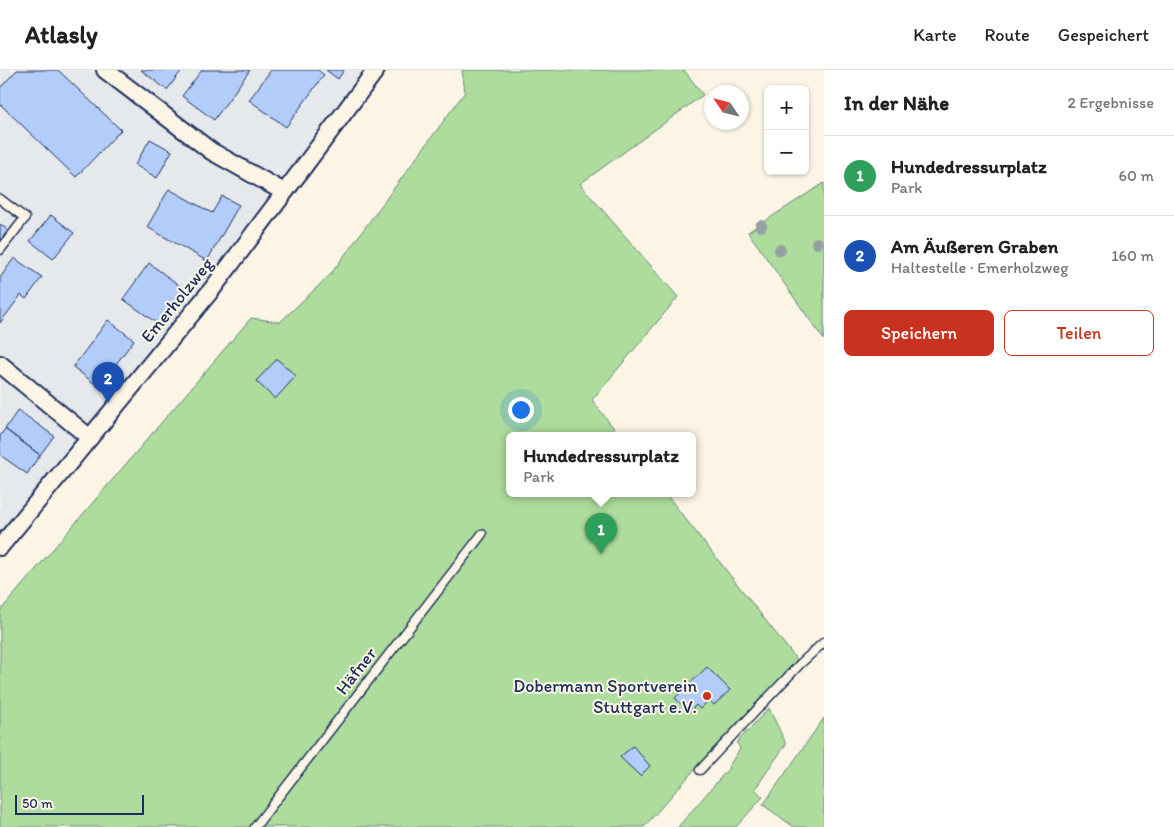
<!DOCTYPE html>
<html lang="de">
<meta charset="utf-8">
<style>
:root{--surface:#fff;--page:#f2f2f2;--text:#222;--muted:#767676;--line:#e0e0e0;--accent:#c8321e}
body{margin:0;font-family:Itim,sans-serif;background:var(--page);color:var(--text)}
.controls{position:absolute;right:15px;top:15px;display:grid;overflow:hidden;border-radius:8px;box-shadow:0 1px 4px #0004}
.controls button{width:45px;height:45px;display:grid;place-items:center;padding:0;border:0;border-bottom:1px solid var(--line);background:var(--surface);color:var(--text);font:25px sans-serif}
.compass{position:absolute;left:704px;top:15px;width:45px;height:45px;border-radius:50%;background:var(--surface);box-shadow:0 1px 4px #0004;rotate:305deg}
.scale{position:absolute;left:15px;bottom:12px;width:129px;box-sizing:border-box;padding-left:5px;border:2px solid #1b2f5e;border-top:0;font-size:14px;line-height:18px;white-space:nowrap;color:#1b2f5e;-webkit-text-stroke:4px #fcf5e5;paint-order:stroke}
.you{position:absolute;left:520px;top:339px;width:18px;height:18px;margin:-12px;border:4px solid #fff;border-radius:50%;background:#1a73e8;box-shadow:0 0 0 8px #1a73e833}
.badge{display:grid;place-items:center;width:32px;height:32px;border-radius:50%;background:var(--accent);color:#fff;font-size:16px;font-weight:700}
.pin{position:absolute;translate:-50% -41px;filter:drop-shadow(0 1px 2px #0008)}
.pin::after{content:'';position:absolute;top:26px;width:18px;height:15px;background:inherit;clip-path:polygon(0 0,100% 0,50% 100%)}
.popup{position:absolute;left:506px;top:362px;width:190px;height:65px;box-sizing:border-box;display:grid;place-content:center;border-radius:8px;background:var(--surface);filter:drop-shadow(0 1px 4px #0005);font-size:16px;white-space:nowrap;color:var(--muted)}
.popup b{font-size:19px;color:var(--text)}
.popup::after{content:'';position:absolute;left:50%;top:100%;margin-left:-10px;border:10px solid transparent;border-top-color:var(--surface)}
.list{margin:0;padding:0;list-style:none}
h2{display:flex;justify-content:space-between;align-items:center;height:65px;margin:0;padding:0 20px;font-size:21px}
h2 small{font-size:16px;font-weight:400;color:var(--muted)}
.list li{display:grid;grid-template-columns:32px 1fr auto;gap:15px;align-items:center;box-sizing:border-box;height:80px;padding:0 20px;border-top:1px solid var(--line)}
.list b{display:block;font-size:19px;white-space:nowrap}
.list p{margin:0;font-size:16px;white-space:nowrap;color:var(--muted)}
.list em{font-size:16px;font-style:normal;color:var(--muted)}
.actions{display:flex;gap:10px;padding:15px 20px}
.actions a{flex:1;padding:11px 0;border:1px solid var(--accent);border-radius:8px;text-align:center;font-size:18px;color:var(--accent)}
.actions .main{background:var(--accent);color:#fff}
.map{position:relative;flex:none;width:824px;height:757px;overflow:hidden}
header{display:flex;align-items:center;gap:30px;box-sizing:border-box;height:70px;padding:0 25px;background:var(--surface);border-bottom:1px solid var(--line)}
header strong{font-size:24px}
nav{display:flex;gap:28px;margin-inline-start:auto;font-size:18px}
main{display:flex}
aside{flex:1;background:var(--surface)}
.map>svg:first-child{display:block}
.built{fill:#e6e9eb}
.green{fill:#addc9c;stroke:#64867d}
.building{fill:#b3cdfa;stroke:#1b2f5e}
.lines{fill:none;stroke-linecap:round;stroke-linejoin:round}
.service-casing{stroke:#1b2f5e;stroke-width:11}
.minor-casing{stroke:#1b2f5e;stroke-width:20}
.service{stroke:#fcf5e5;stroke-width:8}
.minor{stroke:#fcf5e5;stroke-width:16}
.tree{fill:#95a0a4}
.poi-dot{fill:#c8321e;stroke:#fcf5e5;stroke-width:2}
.labels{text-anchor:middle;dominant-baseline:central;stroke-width:4;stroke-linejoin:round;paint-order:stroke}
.street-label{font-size:18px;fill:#1b2f5e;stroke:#fcf5e5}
.poi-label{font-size:18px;fill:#1b2f5e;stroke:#fcf5e5;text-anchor:end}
</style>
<header>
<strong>Atlasly</strong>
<nav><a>Karte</a><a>Route</a><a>Gespeichert</a></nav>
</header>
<main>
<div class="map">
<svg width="824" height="757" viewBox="0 0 824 757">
<rect width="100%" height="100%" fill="#fcf5e5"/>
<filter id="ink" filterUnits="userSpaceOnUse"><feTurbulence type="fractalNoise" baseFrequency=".02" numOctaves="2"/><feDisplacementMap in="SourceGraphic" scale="10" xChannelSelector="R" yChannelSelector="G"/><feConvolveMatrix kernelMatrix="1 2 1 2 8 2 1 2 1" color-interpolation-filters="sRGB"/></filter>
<g filter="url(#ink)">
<!-- built -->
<path class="built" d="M 0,0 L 376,0 L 0,477 Z"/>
<!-- green -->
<path class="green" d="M 462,0 L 684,0 L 703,25 L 580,114 L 678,227 L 592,330 L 619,365 L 510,365 L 510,423 L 665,423 L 797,590 L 703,690 L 644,757 L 0,757 L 0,541 L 251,248 L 280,252 L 330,205 L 465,22 Z
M 824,113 L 824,270 L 748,162 Z
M 769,638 L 786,674 L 755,719 L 763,727 L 736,757 L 678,757 L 729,698 L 728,697 L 740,679 L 739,676 L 736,673 Z
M 824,648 L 824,757 L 794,757 L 763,735 Z"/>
<!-- building -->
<path class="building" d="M 17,0 L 58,0 L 121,60 L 76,107 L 0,34 L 0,18 Z
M 141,0 L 182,0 L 167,20 Z
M 202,0 L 250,0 L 214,50 L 182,26 Z
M 271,0 L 318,0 L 324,5 L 286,57 L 249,30 Z
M 326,0 L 344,0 L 338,9 Z
M 150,69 L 172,81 L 157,108 L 135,95 Z
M 169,119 L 212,143 L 222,126 L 239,135 L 207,191 L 147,157 Z
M 51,145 L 74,163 L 53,189 L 30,171 Z
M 0,154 L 8,160 L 0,171 Z
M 14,188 L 42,207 L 26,229 L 21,225 L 0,253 L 0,208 Z
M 149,193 L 184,219 L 158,254 L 123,229 Z
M 108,250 L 134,270 L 99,317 L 73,297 Z
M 277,289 L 296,306 L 275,329 L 256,311 Z
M 18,340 L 54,366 L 40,385 L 5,359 Z
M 5,359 L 40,385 L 27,404 L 0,385 L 0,366 Z
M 707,597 L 730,620 L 714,635 L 709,630 L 700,639 L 696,635 L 689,642 L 675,628 Z
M 633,676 L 650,696 L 640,706 L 620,687 Z"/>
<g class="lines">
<!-- service casing -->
<g class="service-casing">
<path id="service" d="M 0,129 L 25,148 L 0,180
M 700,700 L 800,594 L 824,572
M 255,757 L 482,464"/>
</g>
<!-- minor casing -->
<g class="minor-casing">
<path id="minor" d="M 105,0 L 211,81 L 284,122
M 0,294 L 90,368
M 0,477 L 213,218 L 376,0"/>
</g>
<!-- service -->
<use href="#service" class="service"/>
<!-- minor -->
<use href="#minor" class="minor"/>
</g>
<!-- trees -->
<g class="tree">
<circle cx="761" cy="156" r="6"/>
<circle cx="817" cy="173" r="6"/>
<circle cx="780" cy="180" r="6"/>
</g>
</g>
<!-- markers -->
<circle class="poi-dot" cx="707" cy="626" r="5"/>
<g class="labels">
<!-- street labels -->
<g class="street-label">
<text transform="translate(177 230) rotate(-51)">Emerholzweg</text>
<text transform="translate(356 601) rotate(-52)">Häfner</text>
</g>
<!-- poi labels -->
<g class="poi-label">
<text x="697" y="616">Dobermann Sportverein<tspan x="697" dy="21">Stuttgart e.V.</tspan></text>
</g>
</g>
</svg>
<div class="controls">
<button>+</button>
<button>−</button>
</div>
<svg class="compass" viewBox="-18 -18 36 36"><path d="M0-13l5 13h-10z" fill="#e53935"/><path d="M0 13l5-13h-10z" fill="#767676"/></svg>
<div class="scale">50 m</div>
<div class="you"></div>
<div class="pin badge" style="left:601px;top:484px;background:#2e9e5b">1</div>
<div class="popup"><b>Hundedressurplatz</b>Park</div>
<div class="pin badge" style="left:108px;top:333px;background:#1a4fb4">2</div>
</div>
<aside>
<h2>In der Nähe<small>2 Ergebnisse</small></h2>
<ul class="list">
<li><span class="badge" style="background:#2e9e5b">1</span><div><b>Hundedressurplatz</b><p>Park</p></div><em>60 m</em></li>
<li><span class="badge" style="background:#1a4fb4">2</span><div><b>Am Äußeren Graben</b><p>Haltestelle · Emerholzweg</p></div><em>160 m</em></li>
</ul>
<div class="actions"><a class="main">Speichern</a><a>Teilen</a></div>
</aside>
</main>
